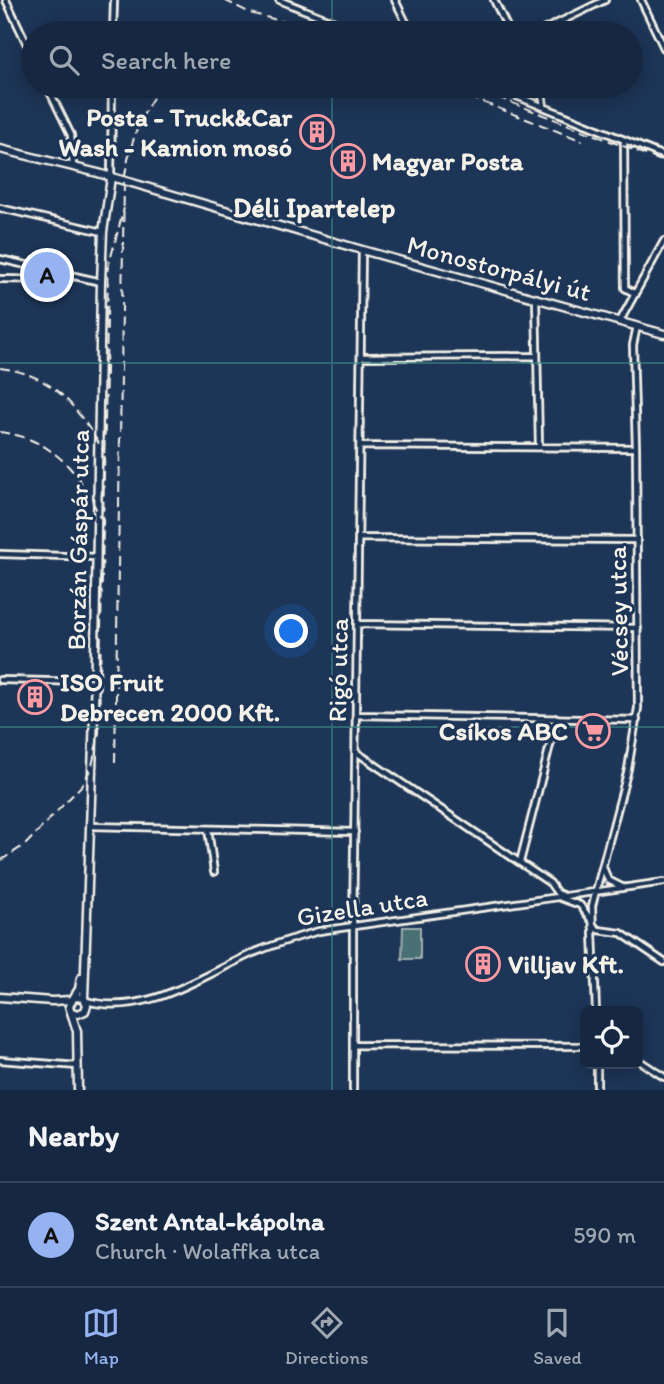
<!DOCTYPE html>
<meta charset="utf-8">
<style>
:root{--surface:#162841;--page:#1f3048;--text:#f1f3f6;--muted:#9ea6b1;--line:#35445a;--accent:#95b2f1}
body{margin:0;font-family:Itim,sans-serif;background:var(--page);color:var(--text)}
.controls{position:absolute;right:21px;bottom:21px;display:grid;overflow:hidden;border-radius:10px;box-shadow:0 4px 18px #0003}
.controls button{width:63px;height:63px;display:grid;place-items:center;padding:0;border:0;border-bottom:2px solid var(--line);background:var(--surface);color:var(--text);font:35px sans-serif}
.you{position:absolute;left:292px;top:632px;width:24px;height:24px;margin:-18px;border:5px solid #fff;border-radius:50%;background:#1a73e8;box-shadow:0 0 0 10px #1a73e833}
.badge{display:grid;place-items:center;width:46px;height:46px;border-radius:50%;background:var(--accent);color:#111;font-size:23px;font-weight:700}
.pin{position:absolute;translate:-50% -50%;border:4px solid #fff;box-shadow:0 2px 7px #0006}
.list{margin:0;padding:0;list-style:none}
h2{display:flex;justify-content:space-between;align-items:center;height:91px;margin:0;padding:0 28px;font-size:30px}
h2 small{font-size:23px;font-weight:400;color:var(--muted)}
.list li{display:grid;grid-template-columns:46px 1fr auto;gap:21px;align-items:center;box-sizing:border-box;height:105px;padding:0 28px;border-top:2px solid var(--line)}
.list b{display:block;font-size:26px;white-space:nowrap}
.list p{margin:0;font-size:23px;white-space:nowrap;color:var(--muted)}
.list em{font-size:23px;font-style:normal;color:var(--muted)}
.icon{flex:none;width:38px;height:38px;fill:none;stroke:currentColor;stroke-width:2;stroke-linecap:round;stroke-linejoin:round}
.map{position:relative;flex:none;width:664px;height:1090px;overflow:hidden}
.search{position:absolute;background:var(--surface);box-shadow:0 4px 18px #0003;left:21px;right:21px;top:21px;height:77px;display:flex;align-items:center;gap:18px;box-sizing:border-box;padding:0 24px;border-radius:38px;color:var(--muted);font-size:26px}
.sheet{height:196px;background:var(--surface)}
nav{display:flex;justify-content:space-around;align-items:center;box-sizing:border-box;height:98px;border-top:2px solid var(--line);background:var(--surface);font-size:19px;color:var(--muted)}
nav a{display:grid;justify-items:center;gap:4px}
nav .on{color:var(--accent)}
.map>svg:first-child{display:block}
.green{fill:#486f74;stroke:#9eb0ae;stroke-width:2}
.lines{fill:none;stroke-linecap:round;stroke-linejoin:round}
.minor-casing{stroke:#f4f1e8;stroke-width:10}
.tertiary-casing{stroke:#f4f1e8;stroke-width:11}
.secondary-casing{stroke:#f4f1e8;stroke-width:11}
.minor{stroke:#1d3557;stroke-width:4.5}
.tertiary{stroke:#1d3557;stroke-width:6}
.secondary{stroke:#1d3557;stroke-width:6}
.rail{stroke:#f4f1e8;stroke-width:2;stroke-dasharray:10 5;stroke-linecap:butt}
.grid{fill:none;stroke:#3d8f86;stroke-width:2;stroke-opacity:0.55}
.labels{text-anchor:middle;dominant-baseline:central;stroke-width:6;stroke-linejoin:round;paint-order:stroke}
.poi-label{font-size:26px;font-weight:bold;fill:#f4f1e8;stroke:#1d3557;text-anchor:start}
.street-label{font-size:26px;fill:#f4f1e8;stroke:#1d3557}
.neighbourhood-label{font-size:28px;font-weight:bold;fill:#f4f1e8;stroke:#1d3557}
</style>
<div class="map">
<svg width="664" height="1090" viewBox="0 0 664 1090">
<rect width="100%" height="100%" fill="#1d3557"/>
<filter id="ink" filterUnits="userSpaceOnUse"><feTurbulence type="fractalNoise" baseFrequency=".0143" numOctaves="2"/><feDisplacementMap in="SourceGraphic" scale="14" xChannelSelector="R" yChannelSelector="G"/><feConvolveMatrix kernelMatrix="1 2 1 2 8 2 1 2 1" color-interpolation-filters="sRGB"/></filter>
<g filter="url(#ink)">
<!-- green -->
<path class="green" d="M 403,927 L 420,927 L 420,959 L 402,959 Z"/>
<g class="lines">
<!-- minor casing -->
<g class="minor-casing">
<path id="minor" d="M 6,0 L 33,57
M 279,0 L 362,33
M 395,0 L 411,33
M 494,0 L 510,33
M 641,0 L 664,48
M 113,33 L 114,0
M 537,33 L 605,0
M 47,86 L 71,135 L 73,166
M 492,86 L 664,156
M 537,86 L 543,99 L 544,107
M 624,140 L 625,288 L 636,294
M 111,177 L 112,86
M 0,208 L 103,232
M 0,259 L 101,282
M 0,279 L 58,280 L 72,277
M 536,298 L 539,447
M 620,321 L 664,241
M 361,357 L 537,356
M 360,446 L 636,448
M 359,538 L 637,540
M 0,554 L 97,557
M 358,624 L 638,628
M 0,680 L 94,682
M 357,715 L 637,720
M 356,752 L 550,883 L 557,893 L 562,895
M 90,826 L 355,832
M 208,829 L 214,872
M 520,862 L 557,718
M 603,867 L 608,880 L 622,887
M 561,898 L 580,905 L 592,921
M 593,925 L 598,930 L 621,933 L 664,962
M 86,1001 C 146,1017 202,976 253,953 C 275,944 297,937 319,931 L 664,882
M 596,1011 L 592,906 L 628,769 L 638,708 L 636,448 L 633,345 L 637,326
M 353,1045 L 585,1046
M 0,1060 L 78,1066
M 638,1060 L 664,1077
M 597,1064 L 597,1090
M 353,1090 L 353,926 L 362,250"/>
</g>
<!-- tertiary casing -->
<g class="tertiary-casing">
<path id="tertiary" d="M 0,149 L 98,173 L 362,250 L 664,334
M 74,997 L 79,989 L 81,978
M 84,998 L 94,714 L 101,282 L 103,232 L 111,178"/>
</g>
<!-- secondary casing -->
<g class="secondary-casing">
<path id="secondary" d="M 0,997 L 52,1001 L 71,1000
M 72,1012 L 78,1014 L 85,1011 L 87,1005 L 84,998 L 74,997 L 69,1006 L 77,1031 L 78,1090"/>
</g>
<!-- minor -->
<use href="#minor" class="minor"/>
<!-- tertiary -->
<use href="#tertiary" class="tertiary"/>
<!-- secondary -->
<use href="#secondary" class="secondary"/>
<!-- rail -->
<path class="rail" d="M 224,0 L 250,13 L 327,33
M 257,33 L 292,31
M 441,86 L 583,141
M 469,86 L 664,162
M 0,368 C 57,375 77,409 105,453
M 0,432 C 51,438 81,472 100,518
M 115,762 L 124,181 C 130,144 139,116 161,86
M 0,861 L 26,844 L 83,784 L 92,766 L 99,733 L 108,268 L 124,208"/>
</g>
</g>
<!-- grid -->
<path class="grid" d="M 332,0 L 332,33M 332,86 L 332,1090M 0,363 L 664,363M 0,727 L 664,727"/>
<!-- icons -->
<defs>
<g id="building-ring" transform="scale(1.75)"><circle r="9.5" fill="#1d3557" stroke="#ff9aa2" stroke-width="1.5"/><path d="M-4-6H4V6H1V3H-1V6H-4ZM-2.5-4.3h1.7v1.8h-1.7ZM.8-4.3h1.7v1.8H.8ZM-2.5-1h1.7V.8h-1.7ZM.8-1h1.7V.8H.8Z" fill="#ff9aa2"/></g>
<g id="supermarket-ring" transform="scale(1.75)"><circle r="9.5" fill="#1d3557" stroke="#ff9aa2" stroke-width="1.5"/><path d="M-6-5.5h2.5l.6 2H6L4.5 2H-2.5L-4.4-4H-6ZM-1.5 3.2a1.3 1.3 0 1 0 .1 0ZM3 3.2a1.3 1.3 0 1 0 .1 0Z" fill="#ff9aa2"/></g>
</defs>
<g fill-rule="evenodd">
<use href="#building-ring" x="317" y="132"/>
<use href="#building-ring" x="348" y="161"/>
<use href="#building-ring" x="35" y="697"/>
<use href="#supermarket-ring" x="593" y="731"/>
<use href="#building-ring" x="483" y="964"/>
</g>
<g class="labels">
<!-- poi labels -->
<g class="poi-label">
<text x="292" y="117" text-anchor="end">Posta - Truck&amp;Car<tspan x="292" dy="30">Wash - Kamion mosó</tspan></text>
<text x="372" y="161">Magyar Posta</text>
<text x="60" y="682">ISO Fruit<tspan x="60" dy="30">Debrecen 2000 Kft.</tspan></text>
<text x="568" y="731" text-anchor="end">Csíkos ABC</text>
<text x="508" y="964">Villjav Kft.</text>
</g>
<!-- street labels -->
<g class="street-label">
<text transform="translate(499 268) rotate(15)">Monostorpályi út</text>
<text transform="translate(78 540) rotate(-89)">Borzán Gáspár utca</text>
<text transform="translate(618 611) rotate(-91)">Vécsey utca</text>
<text transform="translate(338 670) rotate(-89)">Rigó utca</text>
<text transform="translate(362 907) rotate(-9)">Gizella utca</text>
</g>
<!-- neighbourhood labels -->
<g class="neighbourhood-label">
<text x="314" y="207">Déli Ipartelep</text>
</g>
</g>
</svg>
<div class="controls">
<button><svg class="icon" aria-label="locate" viewBox="0 0 24 24"><circle cx="12" cy="12" r="6"/><path d="M12 2v4M12 18v4M2 12h4M18 12h4"/></svg></button>
</div>
<div class="you"></div>
<div class="pin badge" style="left:47px;top:275px">A</div>
<div class="search"><svg class="icon" aria-label="search" viewBox="0 0 24 24"><circle cx="10" cy="10" r="6"/><path d="M15 15l6 6"/></svg>Search here</div>
</div>
<section class="sheet">
<h2>Nearby<small></small></h2>
<ul class="list">
<li><span class="badge">A</span><div><b>Szent Antal-kápolna</b><p>Church · Wolaffka utca</p></div><em>590 m</em></li>
</ul>
</section>
<nav>
<a class="on"><svg class="icon" aria-label="map" viewBox="0 0 24 24"><path d="M3 6l6-2 6 2 6-2v14l-6 2-6-2-6 2zM9 4v14M15 6v14"/></svg>Map</a>
<a><svg class="icon" aria-label="directions" viewBox="0 0 24 24"><path d="M12 3l9 9-9 9-9-9zM9 14v-3h6M13 9l2 2-2 2"/></svg>Directions</a>
<a><svg class="icon" aria-label="saved" viewBox="0 0 24 24"><path d="M7 4h10v16l-5-4-5 4z"/></svg>Saved</a>
</nav>
